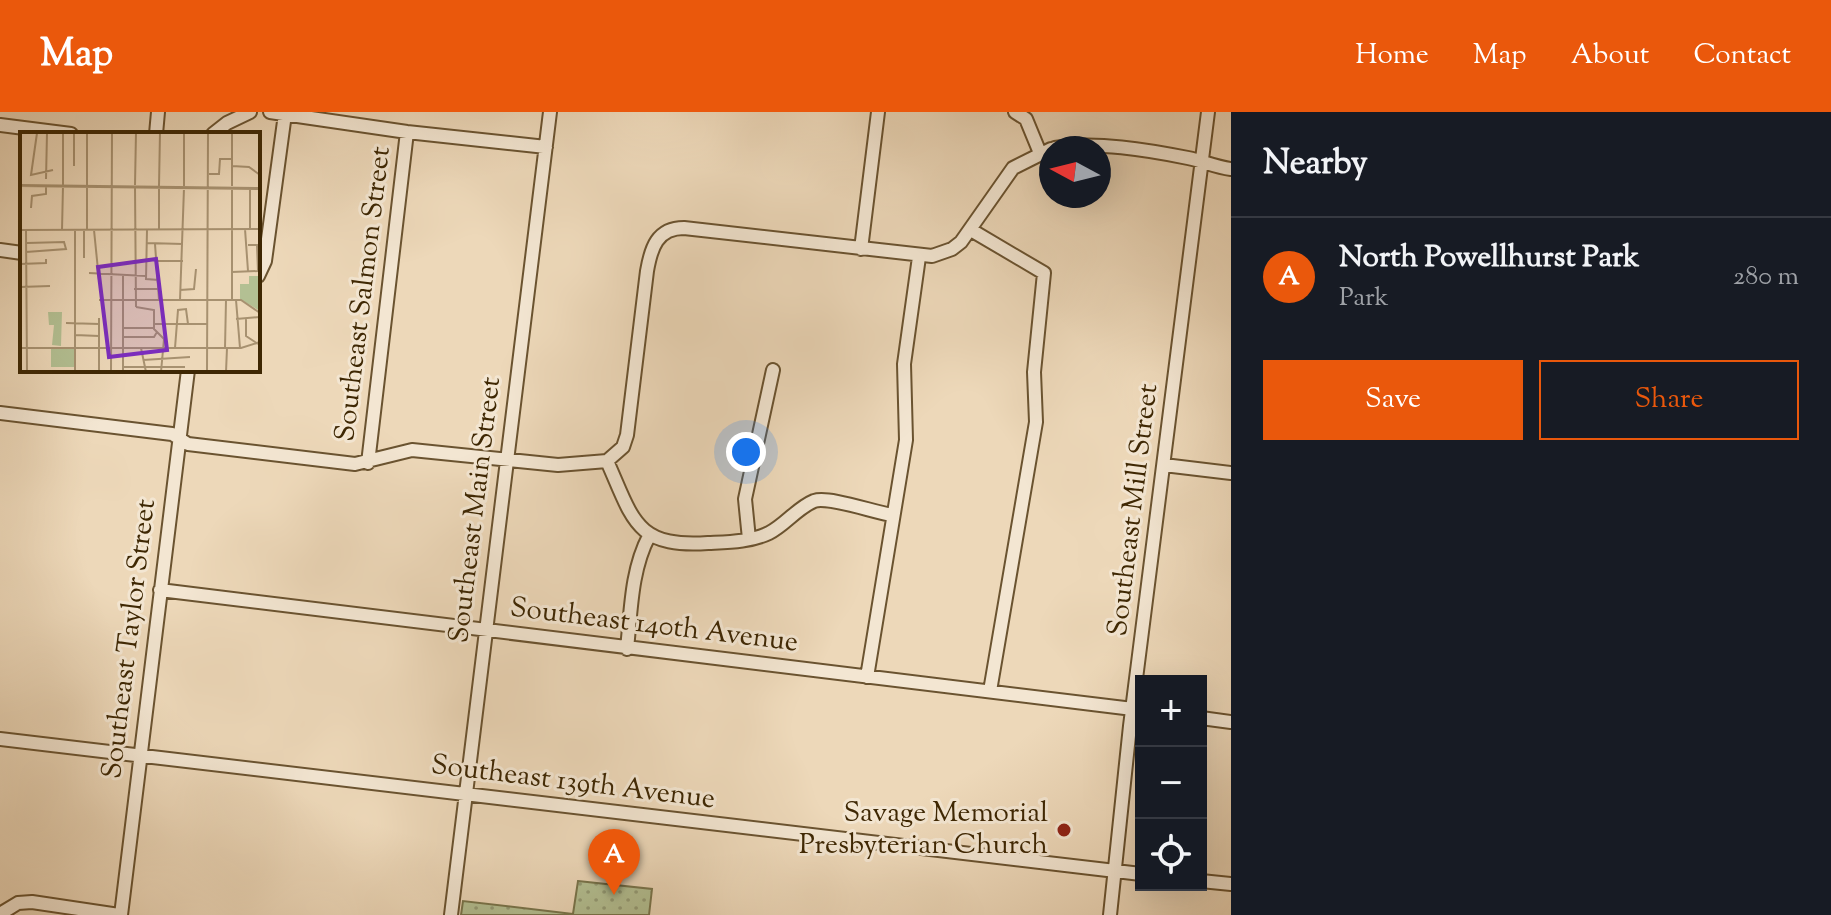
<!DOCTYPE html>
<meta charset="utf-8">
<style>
:root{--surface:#171b24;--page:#20242c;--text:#f1f3f6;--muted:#9ea1a6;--line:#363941;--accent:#ea580c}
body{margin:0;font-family:"Sorts Mill Goudy",serif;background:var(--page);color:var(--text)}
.controls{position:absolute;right:24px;bottom:24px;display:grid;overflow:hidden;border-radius:0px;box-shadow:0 8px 32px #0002}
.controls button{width:72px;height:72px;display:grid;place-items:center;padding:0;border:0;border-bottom:2px solid var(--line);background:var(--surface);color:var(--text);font:40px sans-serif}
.compass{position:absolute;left:1039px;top:24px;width:72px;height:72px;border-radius:50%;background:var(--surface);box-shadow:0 8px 32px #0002;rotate:277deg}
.you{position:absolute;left:746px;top:340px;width:28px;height:28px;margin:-20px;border:6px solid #fff;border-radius:50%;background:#1a73e8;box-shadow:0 0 0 12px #1a73e833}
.badge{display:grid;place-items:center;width:52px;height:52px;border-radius:50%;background:var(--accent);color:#fff;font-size:26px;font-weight:700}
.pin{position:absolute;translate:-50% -66px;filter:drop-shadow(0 2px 4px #0008)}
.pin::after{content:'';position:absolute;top:42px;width:28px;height:24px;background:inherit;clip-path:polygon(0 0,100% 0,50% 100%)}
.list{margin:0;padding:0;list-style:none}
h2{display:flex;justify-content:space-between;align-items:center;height:104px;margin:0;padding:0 32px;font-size:34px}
h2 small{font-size:26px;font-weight:400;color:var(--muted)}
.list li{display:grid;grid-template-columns:52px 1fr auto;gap:24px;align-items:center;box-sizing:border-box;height:120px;padding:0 32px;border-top:2px solid var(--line)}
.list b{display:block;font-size:30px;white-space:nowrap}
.list p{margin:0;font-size:26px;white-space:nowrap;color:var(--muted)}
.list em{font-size:26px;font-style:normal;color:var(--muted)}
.actions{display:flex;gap:16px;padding:24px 32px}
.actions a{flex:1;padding:18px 0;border:2px solid var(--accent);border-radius:0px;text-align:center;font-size:28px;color:var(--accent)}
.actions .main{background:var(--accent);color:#fff}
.icon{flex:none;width:44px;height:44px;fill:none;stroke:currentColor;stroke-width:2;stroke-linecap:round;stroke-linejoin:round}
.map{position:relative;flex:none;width:1231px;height:803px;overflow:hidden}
header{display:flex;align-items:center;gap:48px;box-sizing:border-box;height:112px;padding:0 40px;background:var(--accent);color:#fff}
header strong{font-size:38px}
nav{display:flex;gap:44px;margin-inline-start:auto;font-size:28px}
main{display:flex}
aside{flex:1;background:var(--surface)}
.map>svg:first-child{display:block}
.park{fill:url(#park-dots);stroke:#78744b;stroke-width:2}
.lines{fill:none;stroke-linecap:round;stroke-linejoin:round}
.minor-casing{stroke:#6a5330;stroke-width:16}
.minor{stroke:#f3e6d2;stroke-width:12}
.poi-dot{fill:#8f2418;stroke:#f3e6d2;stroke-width:3}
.labels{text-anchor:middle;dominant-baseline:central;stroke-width:6;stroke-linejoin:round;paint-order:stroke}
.street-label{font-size:28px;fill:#3e2703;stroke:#f3e6d2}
.poi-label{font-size:28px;fill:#3e2703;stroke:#f3e6d2;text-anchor:end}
.inset-road{fill:none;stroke:#a79170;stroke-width:2}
.view{fill:#7b2cbf;fill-opacity:0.15;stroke:#7b2cbf;stroke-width:4}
.inset-edge{fill:none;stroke:#3e2703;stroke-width:4}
</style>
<header>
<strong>Map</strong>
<nav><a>Home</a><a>Map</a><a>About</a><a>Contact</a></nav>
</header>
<main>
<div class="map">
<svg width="1231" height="803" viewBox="0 0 1231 803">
<defs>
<pattern id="park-dots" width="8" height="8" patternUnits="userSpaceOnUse" patternTransform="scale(2)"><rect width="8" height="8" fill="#b3c093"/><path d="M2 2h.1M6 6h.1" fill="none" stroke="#939c76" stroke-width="1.8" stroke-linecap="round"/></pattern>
</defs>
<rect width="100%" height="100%" fill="#edd8b9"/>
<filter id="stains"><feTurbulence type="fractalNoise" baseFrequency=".0025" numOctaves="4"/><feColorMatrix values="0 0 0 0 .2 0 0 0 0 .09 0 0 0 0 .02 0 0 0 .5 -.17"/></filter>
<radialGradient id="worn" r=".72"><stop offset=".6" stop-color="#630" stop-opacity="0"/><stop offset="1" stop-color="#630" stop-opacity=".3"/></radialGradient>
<!-- park -->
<path class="park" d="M 578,769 L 652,777 L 649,803 L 461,803 L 463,789 L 573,802 Z"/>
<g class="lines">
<!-- minor casing -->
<g class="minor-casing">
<path id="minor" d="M 270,0 L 407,20 L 546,35
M 1015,0 L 1026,7 L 1040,41
M 0,13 L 71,22
M 156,22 L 158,0
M 213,22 L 227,11 L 250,0
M 1055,36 C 1095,29 1148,38 1188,46 C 1203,49 1215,55 1231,57
M 971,118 L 1044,161 L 1034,260 L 1036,310 L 990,579
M 861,137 L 878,0
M 0,138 L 22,141
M 258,164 L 265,149 L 285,2
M 0,301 L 172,322 L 188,332 L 355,352 L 412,338 L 558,353 L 607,349 L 623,335 L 627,323 L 647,159 C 651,136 657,116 684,116 L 932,144 L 952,137 L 961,130 L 1013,56 L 1051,37
M 607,349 C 633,407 635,436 708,431 C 728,430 750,430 769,421 C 785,413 797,396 814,389 C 829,384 873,400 892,403
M 368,351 L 407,20
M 1164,353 L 1231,361
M 749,427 L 745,387 L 773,258
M 160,478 L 1141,598
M 627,537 C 631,499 631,458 649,424
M 867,565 L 906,328 L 904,252 L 919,145
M 1201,606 L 1231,610
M 0,627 L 1141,762
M 1201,769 L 1231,772
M 0,802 L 18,791 L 32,790 L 119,803
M 121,803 L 188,258
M 451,803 L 550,0
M 1110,803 L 1130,614 L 1208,0"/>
</g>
<!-- minor -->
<use href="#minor" class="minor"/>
</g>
<!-- markers -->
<circle class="poi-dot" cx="1064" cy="718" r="8"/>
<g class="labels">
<!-- street labels -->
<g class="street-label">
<text transform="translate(364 182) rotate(-83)">Southeast Salmon Street</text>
<text transform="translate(476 398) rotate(-83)">Southeast Main Street</text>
<text transform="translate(1134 398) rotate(-83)">Southeast Mill Street</text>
<text transform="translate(654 514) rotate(7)">Southeast 140th Avenue</text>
<text transform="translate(130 527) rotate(-83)">Southeast Taylor Street</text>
<text transform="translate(573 671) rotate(7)">Southeast 139th Avenue</text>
</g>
<!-- poi labels -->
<g class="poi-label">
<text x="1048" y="702">Savage Memorial<tspan x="1048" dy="32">Presbyterian Church</tspan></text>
</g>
</g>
<!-- overview -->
<g transform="translate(20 20)">
<rect width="240" height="240" fill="#edd8b9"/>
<path d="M 229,144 L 240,144 L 240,179 L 220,167 L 220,152 L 229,152 ZM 31,217 L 55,217 L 55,235 L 31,235 Z" fill="#b3c093"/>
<path d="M 28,180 L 42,180 L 41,214 L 32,213 L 34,193 L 29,193 Z" fill="#b3c093"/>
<path class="inset-road" d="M 54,0 L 54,34M 0,1 L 56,0M 17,1 L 11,43 L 33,38M 212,34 L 229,35 L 240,43M 189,42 L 199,42 L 200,27 L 212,27M 26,47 L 27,1M 0,53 L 240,56M 43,53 L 43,0M 67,53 L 67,0M 115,53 L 116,0M 0,54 L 240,57M 139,54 L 140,0M 164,54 L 164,0M 212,54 L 212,0M 115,55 L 116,175M 11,76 L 12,64 L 26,62 L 26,55M 67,97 L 67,55M 139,97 L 139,56M 225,97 L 228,139M 230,97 L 230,56M 0,98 L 240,97M 6,98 L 7,240M 42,98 L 43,54M 55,98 L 55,240M 64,98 L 64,126M 74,98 L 79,148M 127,98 L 126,147 L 139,148M 127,111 L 163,112M 135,112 L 139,168M 6,120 L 46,117 L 44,110 L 7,111M 135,129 L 163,129M 0,132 L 26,131 L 26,127M 212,140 L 238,139 L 237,113 L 228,113M 69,141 L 126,144M 103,143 L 103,240M 0,155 L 30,154M 114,157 L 139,157M 160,158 L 174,157 L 176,137M 79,168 L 221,168 L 240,181M 160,168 L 164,56M 212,168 L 212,56M 216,168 L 220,216M 116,175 L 134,178 L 134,197 L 144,207 L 141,240M 79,186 L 79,240M 216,187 L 240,185M 226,187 L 226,204 L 238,212M 46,191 L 79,192M 134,192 L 187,192M 103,196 L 134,196M 55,203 L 79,204M 103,205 L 134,205 L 137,200M 0,216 L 221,216 L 240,210M 121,216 L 126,240M 155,216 L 158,178 L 166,177 L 168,192M 205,216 L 206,168M 123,228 L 170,225M 103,235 L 165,235M 55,240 L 79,239M 91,240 L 92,0M 187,240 L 188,0M 206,240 L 207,216"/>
<path class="view" d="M 136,127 L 147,218 L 89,225 L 78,135 Z"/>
<rect width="240" height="240" class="inset-edge"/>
</g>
<rect width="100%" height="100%" filter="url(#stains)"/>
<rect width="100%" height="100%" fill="url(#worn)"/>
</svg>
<div class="controls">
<button>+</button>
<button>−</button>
<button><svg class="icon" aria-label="locate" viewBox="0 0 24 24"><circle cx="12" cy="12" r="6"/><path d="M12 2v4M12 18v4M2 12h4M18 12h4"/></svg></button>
</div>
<svg class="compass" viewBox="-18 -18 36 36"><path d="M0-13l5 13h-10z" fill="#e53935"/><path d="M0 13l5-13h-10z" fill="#9ea1a6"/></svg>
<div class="you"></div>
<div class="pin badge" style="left:614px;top:783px">A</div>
</div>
<aside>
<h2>Nearby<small></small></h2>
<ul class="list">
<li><span class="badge">A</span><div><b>North Powellhurst Park</b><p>Park</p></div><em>280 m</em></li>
</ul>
<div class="actions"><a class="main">Save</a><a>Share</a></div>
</aside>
</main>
